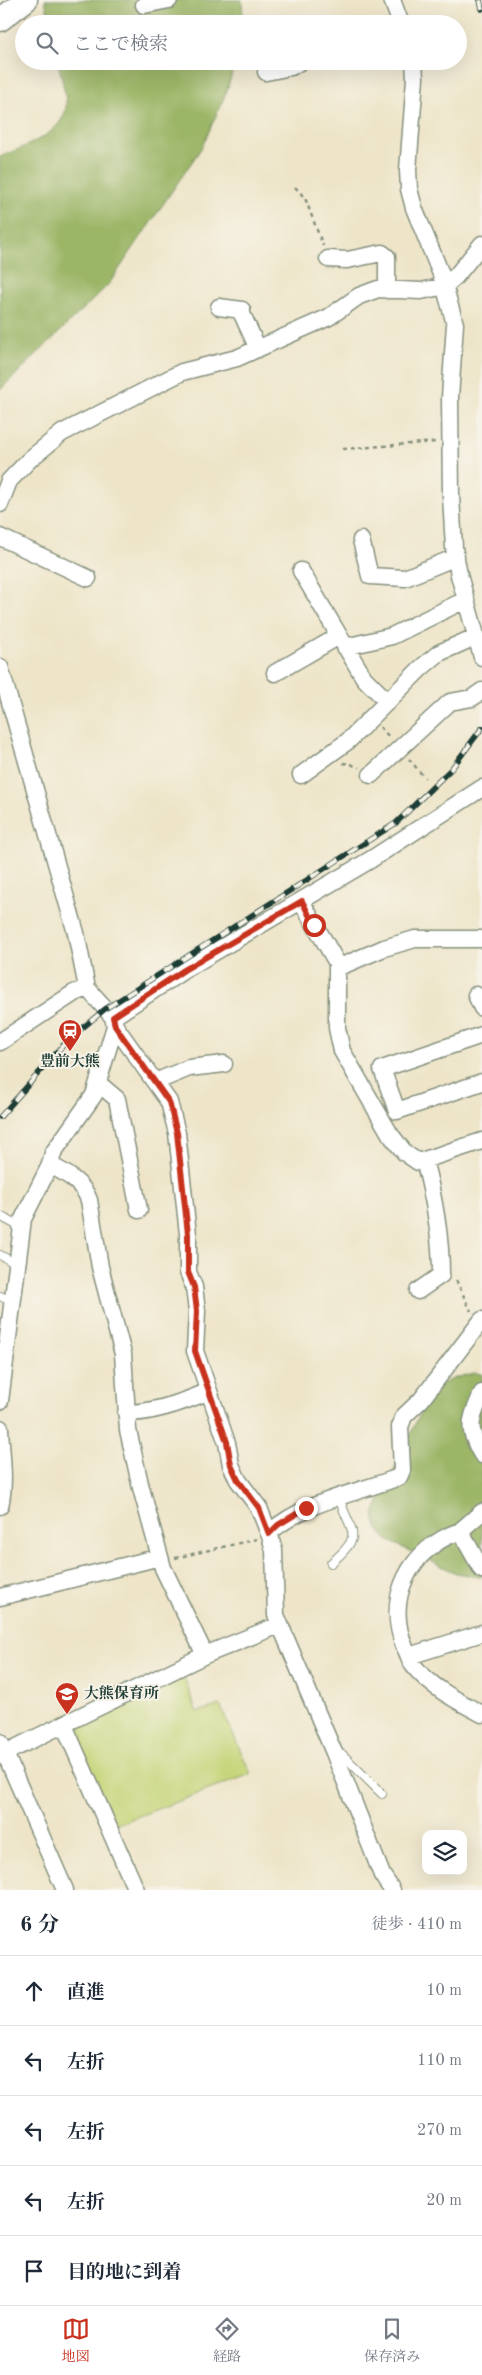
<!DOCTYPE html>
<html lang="ja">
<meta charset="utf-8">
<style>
:root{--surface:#fff;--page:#f6f6f7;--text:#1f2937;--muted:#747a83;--line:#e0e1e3;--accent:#c8321e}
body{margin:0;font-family:"Old Standard TT","Noto Serif JP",serif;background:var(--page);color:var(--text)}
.controls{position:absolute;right:15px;bottom:15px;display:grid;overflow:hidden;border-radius:10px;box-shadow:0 5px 20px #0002}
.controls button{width:45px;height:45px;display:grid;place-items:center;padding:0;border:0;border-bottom:1px solid var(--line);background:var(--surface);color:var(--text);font:25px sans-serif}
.stop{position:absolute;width:15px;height:15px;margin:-11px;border:4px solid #c8321e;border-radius:50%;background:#fff}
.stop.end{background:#c8321e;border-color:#fff;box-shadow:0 1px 5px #0008}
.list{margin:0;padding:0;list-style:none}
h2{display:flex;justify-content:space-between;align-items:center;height:65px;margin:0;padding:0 20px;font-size:21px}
h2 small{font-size:16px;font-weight:400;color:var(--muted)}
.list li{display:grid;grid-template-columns:32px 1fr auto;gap:15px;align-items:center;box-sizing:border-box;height:70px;padding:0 20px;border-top:1px solid var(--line)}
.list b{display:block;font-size:19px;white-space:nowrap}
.list em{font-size:16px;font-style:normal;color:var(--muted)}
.icon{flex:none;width:28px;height:28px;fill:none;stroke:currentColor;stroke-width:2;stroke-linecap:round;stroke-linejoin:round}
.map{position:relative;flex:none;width:482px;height:1890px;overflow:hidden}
.search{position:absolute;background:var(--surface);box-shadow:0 5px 20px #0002;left:15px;right:15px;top:15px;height:55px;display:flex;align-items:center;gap:12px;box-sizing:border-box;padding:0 18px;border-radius:28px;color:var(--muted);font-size:19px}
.sheet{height:415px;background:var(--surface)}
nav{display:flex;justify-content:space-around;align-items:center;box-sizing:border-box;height:70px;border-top:1px solid var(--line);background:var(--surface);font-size:14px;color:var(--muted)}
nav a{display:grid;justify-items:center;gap:2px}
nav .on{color:var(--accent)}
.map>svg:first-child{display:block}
.green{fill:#c5d477;stroke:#728856}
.forest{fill:#9cb668;stroke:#5e7a4e}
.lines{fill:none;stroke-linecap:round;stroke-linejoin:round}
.service-casing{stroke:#86917e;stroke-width:10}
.minor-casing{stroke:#86917e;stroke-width:19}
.secondary-casing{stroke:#86917e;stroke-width:25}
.path{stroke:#86917e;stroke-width:2.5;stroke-dasharray:4 4;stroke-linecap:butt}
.service{stroke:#fff;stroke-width:8}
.minor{stroke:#fff;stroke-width:16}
.secondary{stroke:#fff;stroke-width:22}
.rail-casing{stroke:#1f3d34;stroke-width:5.5}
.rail{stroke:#f7f3e8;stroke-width:4;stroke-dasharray:11;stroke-linecap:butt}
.route{stroke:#c8321e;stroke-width:6}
.labels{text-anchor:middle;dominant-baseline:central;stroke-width:4;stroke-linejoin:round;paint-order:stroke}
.poi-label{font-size:15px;font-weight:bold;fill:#1f3d34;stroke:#f7f3e8}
</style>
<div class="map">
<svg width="482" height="1890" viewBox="0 0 482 1890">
<rect width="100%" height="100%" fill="#f7f3e8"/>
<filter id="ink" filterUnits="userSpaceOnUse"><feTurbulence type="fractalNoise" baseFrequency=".02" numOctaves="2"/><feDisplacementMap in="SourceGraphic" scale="10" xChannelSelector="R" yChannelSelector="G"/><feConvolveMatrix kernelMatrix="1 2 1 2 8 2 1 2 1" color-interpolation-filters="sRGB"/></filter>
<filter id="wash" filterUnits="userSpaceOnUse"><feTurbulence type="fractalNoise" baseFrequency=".0096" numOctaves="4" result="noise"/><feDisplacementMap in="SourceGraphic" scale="20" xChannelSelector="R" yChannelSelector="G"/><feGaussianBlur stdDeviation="1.12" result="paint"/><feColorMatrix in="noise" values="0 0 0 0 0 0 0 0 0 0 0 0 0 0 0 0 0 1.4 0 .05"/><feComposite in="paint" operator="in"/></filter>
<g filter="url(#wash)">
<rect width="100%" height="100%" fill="#eee5c9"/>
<!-- green -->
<path class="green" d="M 182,1673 L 197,1712 L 220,1705 L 251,1774 L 115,1825 L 74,1728 Z"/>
<!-- forest -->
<path class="forest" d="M 45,0 L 242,0 L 243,22 L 243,24 L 50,24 Z
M 58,61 L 236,61 L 226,93 L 202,147 L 109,284 L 0,390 L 0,157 C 21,147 63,135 66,107 C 67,96 60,73 58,61 Z
M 475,1373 L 482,1374 L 482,1577 L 478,1577 L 456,1573 L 387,1540 C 378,1532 373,1523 375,1511 L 428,1396 C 441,1381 456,1377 475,1373 Z"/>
</g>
<g filter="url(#ink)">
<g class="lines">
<!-- service casing -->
<g class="service-casing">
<path id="service" d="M 0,1216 L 22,1228
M 0,1255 L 18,1265
M 0,1296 L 13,1302
M 331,1563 C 366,1533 350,1534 339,1497
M 335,1751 L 342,1754 L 382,1794"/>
</g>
<!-- minor casing -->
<g class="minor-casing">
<path id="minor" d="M 392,0 L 401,24
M 144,5 L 169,0
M 414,61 L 415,78 L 408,170 L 409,189 L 414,208 L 441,274 L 455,324 L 450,398 L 451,496 L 454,548 L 459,575 L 482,657
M 266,72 L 291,67 L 301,61
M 328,259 L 347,260 L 382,253 L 387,257 L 387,290
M 219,307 L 242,310 L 242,314 L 258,349
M 0,504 L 9,481 L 30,459 L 62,433 L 182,372 L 237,358 L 329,317 L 359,296 L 378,289 L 421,291 L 445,286 L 456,276 L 482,244
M 0,537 L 88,578
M 361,540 L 370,576 L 405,578 L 456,557
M 301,571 L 364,678 L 387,701
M 345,647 L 392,636 L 465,600
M 0,667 L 76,933 L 87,988 L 113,1017 L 115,1026 L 94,1095 L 53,1153 L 50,1165 L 23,1219 L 0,1401
M 275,673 L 339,636
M 301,775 L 348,741 L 421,668 L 439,653 L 475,637
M 371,775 L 450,702 L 472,698 L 482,691
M 301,901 L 337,963 L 337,1028 L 342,1051 L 390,1134 L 405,1153 L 418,1162 L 482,1141
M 337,968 L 384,948 L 415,939 L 482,939
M 476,995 L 482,1008
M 113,1017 L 184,970 L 370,860 L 482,788
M 115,1026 L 169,1102 L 177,1133 L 188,1234 L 188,1272 L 194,1287 L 197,1311 L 195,1351 L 227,1443 L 231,1465 L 238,1480 L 259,1508 L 270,1536 L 274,1550 L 276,1615 L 335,1755 L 382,1875 L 392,1890
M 482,1035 L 382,1069 L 397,1111 L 482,1082
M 0,1042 L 74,993 L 87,988
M 155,1082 L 189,1068 L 224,1064
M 98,1083 L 117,1099 L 139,1210
M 50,1165 C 66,1173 83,1183 89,1200 L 100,1267 L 123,1354 L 128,1430 L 141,1488 L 163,1568 L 205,1655
M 418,1291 L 441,1275 C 441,1236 434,1197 424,1160
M 482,1393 C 470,1422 466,1426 482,1455
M 126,1413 C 154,1413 184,1402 209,1391
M 0,1428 C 1,1453 6,1481 0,1506
M 482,1512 L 460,1531 L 482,1570
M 460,1531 C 410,1549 384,1597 405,1648 C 408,1653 410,1661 413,1665 C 430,1687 458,1701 482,1714
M 269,1533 C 305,1501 355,1494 399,1477 L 402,1470 L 400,1427 L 404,1416 L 421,1400 L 482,1320
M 0,1597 L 160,1557
M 409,1656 L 482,1633
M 64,1725 L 136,1890
M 0,1742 L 65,1890
M 5,1753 L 205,1655 L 279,1625"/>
</g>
<!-- secondary casing -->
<g class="secondary-casing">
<path id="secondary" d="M 0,20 L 26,0"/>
</g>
<!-- path -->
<path class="path" d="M 295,187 L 305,198 L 323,246
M 343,449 L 436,442
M 380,727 L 390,738
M 409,759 L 425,778
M 343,763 L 351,764 L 359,768
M 456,1280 L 471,1311
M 175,1558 L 257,1539"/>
<!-- service -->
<use href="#service" class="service"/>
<!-- minor -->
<use href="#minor" class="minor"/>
<!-- secondary -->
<use href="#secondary" class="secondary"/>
<!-- rail casing -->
<g class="rail-casing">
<path id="rail" d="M 480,0 L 482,9
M 0,1117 L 66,1042 L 105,1009 L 396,823 L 452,768 L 482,728"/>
</g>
<!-- rail -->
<use href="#rail" class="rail"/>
</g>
</g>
<g class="lines" filter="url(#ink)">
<!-- route -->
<path class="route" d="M 306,1508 L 278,1525 L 269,1534 L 259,1508 L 238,1480 L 231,1465 L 227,1442 L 195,1351 L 197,1311 L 194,1287 L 188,1272 L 188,1234 L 177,1133 L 169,1102 L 115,1026 L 113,1017 L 184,970 L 302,901 L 314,925"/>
</g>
<!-- icons -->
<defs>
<g id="station-pin" transform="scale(1.25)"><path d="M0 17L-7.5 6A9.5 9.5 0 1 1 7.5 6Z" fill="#c8321e" stroke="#f7f3e8"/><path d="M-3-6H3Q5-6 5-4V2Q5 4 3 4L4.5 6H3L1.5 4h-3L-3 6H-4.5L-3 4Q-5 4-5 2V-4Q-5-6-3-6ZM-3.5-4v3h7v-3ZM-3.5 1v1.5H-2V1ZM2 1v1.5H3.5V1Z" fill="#fff"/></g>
<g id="school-pin" transform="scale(1.25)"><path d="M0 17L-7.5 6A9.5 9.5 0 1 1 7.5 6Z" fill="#c8321e" stroke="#f7f3e8"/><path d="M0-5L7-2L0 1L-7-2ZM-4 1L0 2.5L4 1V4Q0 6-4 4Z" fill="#fff"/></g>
</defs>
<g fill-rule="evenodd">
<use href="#station-pin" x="70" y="1031"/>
<use href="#school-pin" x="67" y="1694"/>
</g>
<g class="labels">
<!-- poi labels -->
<g class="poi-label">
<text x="70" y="1062">豊前大熊</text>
<text x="84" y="1694" text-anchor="start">大熊保育所</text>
</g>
</g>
</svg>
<div class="controls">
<button><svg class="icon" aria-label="layers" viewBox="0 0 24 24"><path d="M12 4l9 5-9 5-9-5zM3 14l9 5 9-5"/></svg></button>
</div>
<div class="stop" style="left:314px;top:925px"></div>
<div class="stop end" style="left:306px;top:1508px"></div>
<div class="search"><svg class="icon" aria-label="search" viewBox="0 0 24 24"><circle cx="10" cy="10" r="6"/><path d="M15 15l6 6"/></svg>ここで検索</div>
</div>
<section class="sheet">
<h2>6 分<small>徒歩 · 410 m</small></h2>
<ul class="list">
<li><svg class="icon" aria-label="ahead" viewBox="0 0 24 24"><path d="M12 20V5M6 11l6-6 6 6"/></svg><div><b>直進</b></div><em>10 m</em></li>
<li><svg class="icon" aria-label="left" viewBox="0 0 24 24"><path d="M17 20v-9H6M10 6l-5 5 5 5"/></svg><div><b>左折</b></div><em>110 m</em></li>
<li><svg class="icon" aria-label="left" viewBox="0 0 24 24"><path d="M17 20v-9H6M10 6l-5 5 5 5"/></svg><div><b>左折</b></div><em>270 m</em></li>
<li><svg class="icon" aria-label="left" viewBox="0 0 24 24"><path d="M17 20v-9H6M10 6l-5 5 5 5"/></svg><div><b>左折</b></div><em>20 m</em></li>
<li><svg class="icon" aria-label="arrive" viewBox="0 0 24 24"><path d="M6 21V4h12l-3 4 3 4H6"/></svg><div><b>目的地に到着</b></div></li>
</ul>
</section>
<nav>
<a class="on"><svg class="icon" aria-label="map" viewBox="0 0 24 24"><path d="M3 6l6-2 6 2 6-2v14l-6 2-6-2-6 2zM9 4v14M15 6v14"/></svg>地図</a>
<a><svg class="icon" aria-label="directions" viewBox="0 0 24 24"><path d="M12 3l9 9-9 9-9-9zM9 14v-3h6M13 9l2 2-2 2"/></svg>経路</a>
<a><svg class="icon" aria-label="saved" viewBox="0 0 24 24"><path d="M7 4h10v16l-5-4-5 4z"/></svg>保存済み</a>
</nav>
